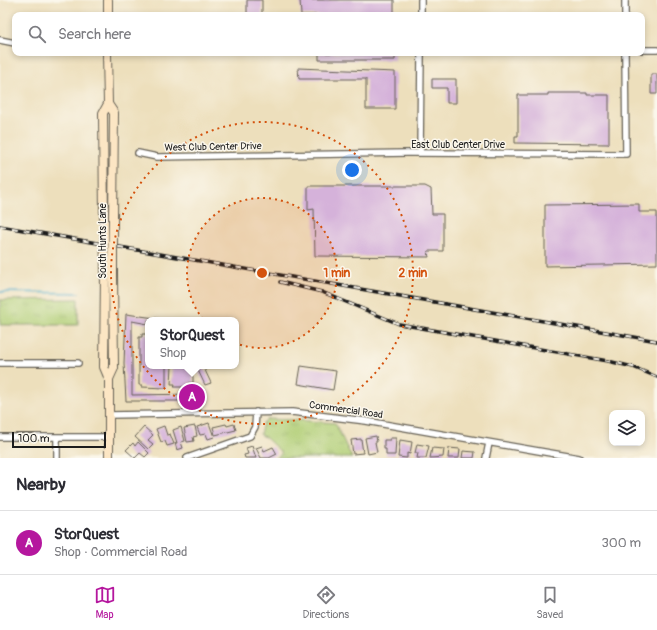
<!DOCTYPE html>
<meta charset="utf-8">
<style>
:root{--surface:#fff;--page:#f2f2f3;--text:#2b2b33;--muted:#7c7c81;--line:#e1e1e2;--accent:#b5179e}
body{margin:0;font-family:Pangolin,sans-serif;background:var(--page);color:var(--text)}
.controls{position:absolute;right:12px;bottom:12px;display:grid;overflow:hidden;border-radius:8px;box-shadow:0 2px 6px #0003}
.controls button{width:36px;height:36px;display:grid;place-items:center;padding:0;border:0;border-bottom:1px solid var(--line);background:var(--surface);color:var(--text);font:20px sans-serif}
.scale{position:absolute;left:12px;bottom:10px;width:94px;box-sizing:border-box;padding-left:4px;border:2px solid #1c1c1c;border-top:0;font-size:11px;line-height:14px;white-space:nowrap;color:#1c1c1c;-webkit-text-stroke:3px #fbf7ec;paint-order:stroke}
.you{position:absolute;left:352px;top:170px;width:14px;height:14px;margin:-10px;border:3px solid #fff;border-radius:50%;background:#1a73e8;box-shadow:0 0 0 6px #1a73e833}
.badge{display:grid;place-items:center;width:26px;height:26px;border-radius:50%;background:var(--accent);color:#fff;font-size:13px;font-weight:700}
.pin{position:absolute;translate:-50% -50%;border:2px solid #fff;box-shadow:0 1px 4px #0006}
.popup{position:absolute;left:145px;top:317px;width:94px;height:52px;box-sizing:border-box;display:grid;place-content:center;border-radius:8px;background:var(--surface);filter:drop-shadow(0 1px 3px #0005);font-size:13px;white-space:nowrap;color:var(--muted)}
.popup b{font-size:15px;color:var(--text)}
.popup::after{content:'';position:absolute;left:50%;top:100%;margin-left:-8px;border:8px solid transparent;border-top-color:var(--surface)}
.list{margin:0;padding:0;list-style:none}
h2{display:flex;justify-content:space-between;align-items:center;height:52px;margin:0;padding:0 16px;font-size:17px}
h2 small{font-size:13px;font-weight:400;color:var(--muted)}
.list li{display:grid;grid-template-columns:26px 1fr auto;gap:12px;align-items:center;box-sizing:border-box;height:64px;padding:0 16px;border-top:1px solid var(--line)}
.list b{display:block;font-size:15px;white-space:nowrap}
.list p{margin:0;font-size:13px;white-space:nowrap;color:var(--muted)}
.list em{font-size:13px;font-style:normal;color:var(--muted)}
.icon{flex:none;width:22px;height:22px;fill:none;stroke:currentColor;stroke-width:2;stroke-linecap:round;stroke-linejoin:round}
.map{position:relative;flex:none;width:657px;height:458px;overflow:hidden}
.search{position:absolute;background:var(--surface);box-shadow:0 2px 6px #0003;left:12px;right:12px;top:12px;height:44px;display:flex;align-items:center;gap:10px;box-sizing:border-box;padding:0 14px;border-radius:8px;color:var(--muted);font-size:15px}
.sheet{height:116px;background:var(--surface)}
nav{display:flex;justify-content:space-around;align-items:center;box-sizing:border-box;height:56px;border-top:1px solid var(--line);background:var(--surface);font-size:11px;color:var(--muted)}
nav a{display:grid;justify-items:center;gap:2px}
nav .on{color:var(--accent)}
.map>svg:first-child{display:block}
.park{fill:url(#park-tufts);stroke:#667548}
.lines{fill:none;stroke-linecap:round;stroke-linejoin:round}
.stream{stroke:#42a7c2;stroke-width:2}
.building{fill:#d5b2da}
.street-casing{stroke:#656054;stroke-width:8}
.secondary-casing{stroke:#656054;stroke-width:10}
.street{stroke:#fff;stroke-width:5.5}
.secondary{stroke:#fce6c4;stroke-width:8}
.rail-casing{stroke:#1c1c1c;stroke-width:3.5}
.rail{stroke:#fbf7ec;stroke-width:2;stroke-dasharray:6;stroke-linecap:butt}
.secondary-bridge-casing{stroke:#656054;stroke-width:10;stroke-linecap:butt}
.secondary-bridge{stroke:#fce6c4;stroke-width:8}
.ring{fill:none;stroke:#d4530e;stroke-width:2;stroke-dasharray:2 4}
.labels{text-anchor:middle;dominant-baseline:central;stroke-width:3;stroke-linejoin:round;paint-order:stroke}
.street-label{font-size:10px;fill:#1c1c1c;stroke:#fbf7ec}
.centre{fill:#d4530e;stroke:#fbf7ec;stroke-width:2}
.ring-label{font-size:12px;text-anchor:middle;font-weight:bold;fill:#d4530e;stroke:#fbf7ec;stroke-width:3;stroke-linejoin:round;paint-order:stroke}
</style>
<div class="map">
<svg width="657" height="458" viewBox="0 0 657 458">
<defs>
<pattern id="park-tufts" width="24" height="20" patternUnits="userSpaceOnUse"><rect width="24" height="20" fill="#b0ce75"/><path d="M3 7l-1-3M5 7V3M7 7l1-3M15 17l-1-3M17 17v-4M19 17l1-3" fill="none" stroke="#97b065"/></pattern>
</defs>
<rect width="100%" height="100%" fill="#fbf7ec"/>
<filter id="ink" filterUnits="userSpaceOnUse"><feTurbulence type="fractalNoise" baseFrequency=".025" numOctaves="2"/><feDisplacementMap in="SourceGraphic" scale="8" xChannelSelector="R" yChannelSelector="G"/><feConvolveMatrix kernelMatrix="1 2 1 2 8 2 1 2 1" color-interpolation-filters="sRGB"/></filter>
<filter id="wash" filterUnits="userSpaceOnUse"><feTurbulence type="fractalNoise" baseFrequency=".012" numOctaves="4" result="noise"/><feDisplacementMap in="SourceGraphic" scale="16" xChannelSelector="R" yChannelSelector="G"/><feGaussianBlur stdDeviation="0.9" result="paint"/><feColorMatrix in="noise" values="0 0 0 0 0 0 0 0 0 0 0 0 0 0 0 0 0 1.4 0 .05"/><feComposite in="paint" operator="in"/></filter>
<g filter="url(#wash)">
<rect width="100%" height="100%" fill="#eddfbc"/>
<!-- park -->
<path class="park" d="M 78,299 L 78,325 L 0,325 L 0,300 Z
M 267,419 L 296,420 L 335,423 L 352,458 L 276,458 L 282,453 L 266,438 L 260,434 L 263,423 Z"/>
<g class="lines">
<!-- stream -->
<path class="stream" d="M 0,292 L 79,293"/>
</g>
<g id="blocks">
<!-- building -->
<path class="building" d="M 247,0 L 262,0 L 262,15 L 247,15 Z
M 300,0 L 394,0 L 394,15 L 301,15 Z
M 319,53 L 395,53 L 395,60 L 319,60 Z
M 298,68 L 395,72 L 395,109 L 366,109 L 366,79 L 299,79 Z
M 651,74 L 657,74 L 657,94 L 651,94 Z
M 432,79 L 456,79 L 456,103 L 447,103 L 447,88 L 432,88 Z
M 548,93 L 587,93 L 587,95 L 609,95 L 609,144 L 515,143 L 515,136 L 518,136 L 518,95 L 548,95 Z
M 308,186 L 425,186 L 431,189 L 432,214 L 443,214 L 443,251 L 428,251 L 429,257 L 315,256 L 314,209 L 308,210 Z
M 639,204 L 639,212 L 657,212 L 657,264 L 545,266 L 545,205 Z
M 126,314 L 162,319 L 148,320 L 148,324 L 132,321 L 132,395 L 196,394 L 195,401 L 186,402 L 186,400 L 182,400 L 182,401 L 126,401 L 124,363 Z
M 142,334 L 148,334 L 148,366 L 166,366 L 166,388 L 142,387 L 142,385 L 139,385 L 139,337 L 142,337 Z
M 172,366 L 188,366 L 193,377 L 193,383 L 189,383 L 189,387 L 174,387 L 175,384 L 171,384 Z
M 196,366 L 203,366 L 211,383 L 205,385 Z
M 301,366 L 336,371 L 333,390 L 298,384 Z
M 209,423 L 214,437 L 208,439 L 206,434 L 200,435 L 197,427 Z
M 226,424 L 227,426 L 234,424 L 236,430 L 215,435 L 213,427 Z
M 164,426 L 167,435 L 170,434 L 174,444 L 167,446 L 165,441 L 161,442 L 156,429 Z
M 195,426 L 197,436 L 193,437 L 194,441 L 187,442 L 184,428 Z
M 144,427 L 153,435 L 148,440 L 153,444 L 148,449 L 135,437 Z
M 181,427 L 185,441 L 181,442 L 183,448 L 177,450 L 175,443 L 177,443 L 173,430 Z
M 376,436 L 377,442 L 375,442 L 377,452 L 368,454 L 365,438 Z
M 390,438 L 396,438 L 395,455 L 386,455 L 386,449 L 384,449 L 384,440 L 390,440 Z
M 361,439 L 363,453 L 353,454 L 351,440 Z
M 400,440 L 412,442 L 410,454 L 407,453 L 407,458 L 398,457 Z
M 138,442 L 149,453 L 145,457 L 140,453 L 135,458 L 126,450 L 133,443 L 135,446 Z
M 417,444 L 429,446 L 426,458 L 417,458 L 418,453 L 415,453 Z
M 252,446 L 256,458 L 245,458 L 244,455 L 248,454 L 246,448 Z
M 262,446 L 264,451 L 273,447 L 277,454 L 269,458 L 261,458 L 256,448 Z
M 432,448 L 444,449 L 443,457 L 430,458 Z
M 449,448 L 460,449 L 459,458 L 448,458 Z
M 463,451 L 475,452 L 474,458 L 462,458 Z"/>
</g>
</g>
<g filter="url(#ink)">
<use href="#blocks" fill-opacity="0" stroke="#656054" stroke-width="1"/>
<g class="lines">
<!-- street casing -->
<g class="street-casing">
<path id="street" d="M 421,15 L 421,0
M 625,15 L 625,0
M 0,40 L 15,43
M 642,50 L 657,50
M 138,153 L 157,157 L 408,153 L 626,154 L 625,53
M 420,153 L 421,53
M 0,363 L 78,363
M 109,415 L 292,412 L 366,421 L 579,458
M 0,437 L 109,437
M 57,437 L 57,458
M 187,458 L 250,436 L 255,427 L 256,412
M 486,458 L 489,443"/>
</g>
<!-- secondary casing -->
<g class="secondary-casing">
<path id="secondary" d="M 108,15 L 108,0
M 108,104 L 114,113 L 113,220
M 104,219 L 103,113 L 108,104 L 107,53
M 105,271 L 104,367 L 109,379 L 109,458
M 109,379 L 114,368 L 113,272"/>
</g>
<!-- street -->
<use href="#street" class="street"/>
<!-- secondary -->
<use href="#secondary" class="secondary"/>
<!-- rail casing -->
<g class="rail-casing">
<path id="rail" d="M 0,226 L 657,341
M 280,282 L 322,292 L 399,324 L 608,361 L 633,367 L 657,377"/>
</g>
<!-- rail -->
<use href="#rail" class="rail"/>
<!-- secondary-bridge casing -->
<g class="secondary-bridge-casing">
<path id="secondary-bridge" d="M 104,219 L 105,271
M 113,220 L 113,272"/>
</g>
<!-- secondary-bridge -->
<use href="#secondary-bridge" class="secondary-bridge"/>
</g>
</g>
<!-- distance rings -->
<circle cx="262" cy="273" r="75" fill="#d4530e" fill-opacity=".12"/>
<g class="ring">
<circle cx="262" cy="273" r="75"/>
<circle cx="262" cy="273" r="151"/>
</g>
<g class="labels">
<!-- street labels -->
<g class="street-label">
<text x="458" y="145">East Club Center Drive</text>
<text transform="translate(213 147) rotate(-1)">West Club Center Drive</text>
<text transform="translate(103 241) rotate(-90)">South Hunts Lane</text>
<text transform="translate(346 410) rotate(8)">Commercial Road</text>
</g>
</g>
<circle cx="262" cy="273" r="6" class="centre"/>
<g class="ring-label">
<text x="337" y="277">1 min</text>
<text x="413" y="277">2 min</text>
</g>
</svg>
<div class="controls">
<button><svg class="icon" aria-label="layers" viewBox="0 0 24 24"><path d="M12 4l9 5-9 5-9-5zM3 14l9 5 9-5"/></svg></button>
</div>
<div class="scale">100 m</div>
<div class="you"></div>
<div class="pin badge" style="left:192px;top:397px">A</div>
<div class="popup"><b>StorQuest</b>Shop</div>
<div class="search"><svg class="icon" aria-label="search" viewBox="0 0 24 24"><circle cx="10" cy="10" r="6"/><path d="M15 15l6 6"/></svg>Search here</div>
</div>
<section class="sheet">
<h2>Nearby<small></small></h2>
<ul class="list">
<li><span class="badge">A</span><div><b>StorQuest</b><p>Shop · Commercial Road</p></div><em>300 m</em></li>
</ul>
</section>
<nav>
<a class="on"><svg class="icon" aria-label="map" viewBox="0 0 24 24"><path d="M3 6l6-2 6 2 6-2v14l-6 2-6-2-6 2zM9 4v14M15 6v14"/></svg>Map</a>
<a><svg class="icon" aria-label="directions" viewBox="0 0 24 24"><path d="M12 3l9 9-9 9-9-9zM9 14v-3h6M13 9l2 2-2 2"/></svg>Directions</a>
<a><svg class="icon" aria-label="saved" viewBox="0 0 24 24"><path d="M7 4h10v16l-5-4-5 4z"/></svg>Saved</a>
</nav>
